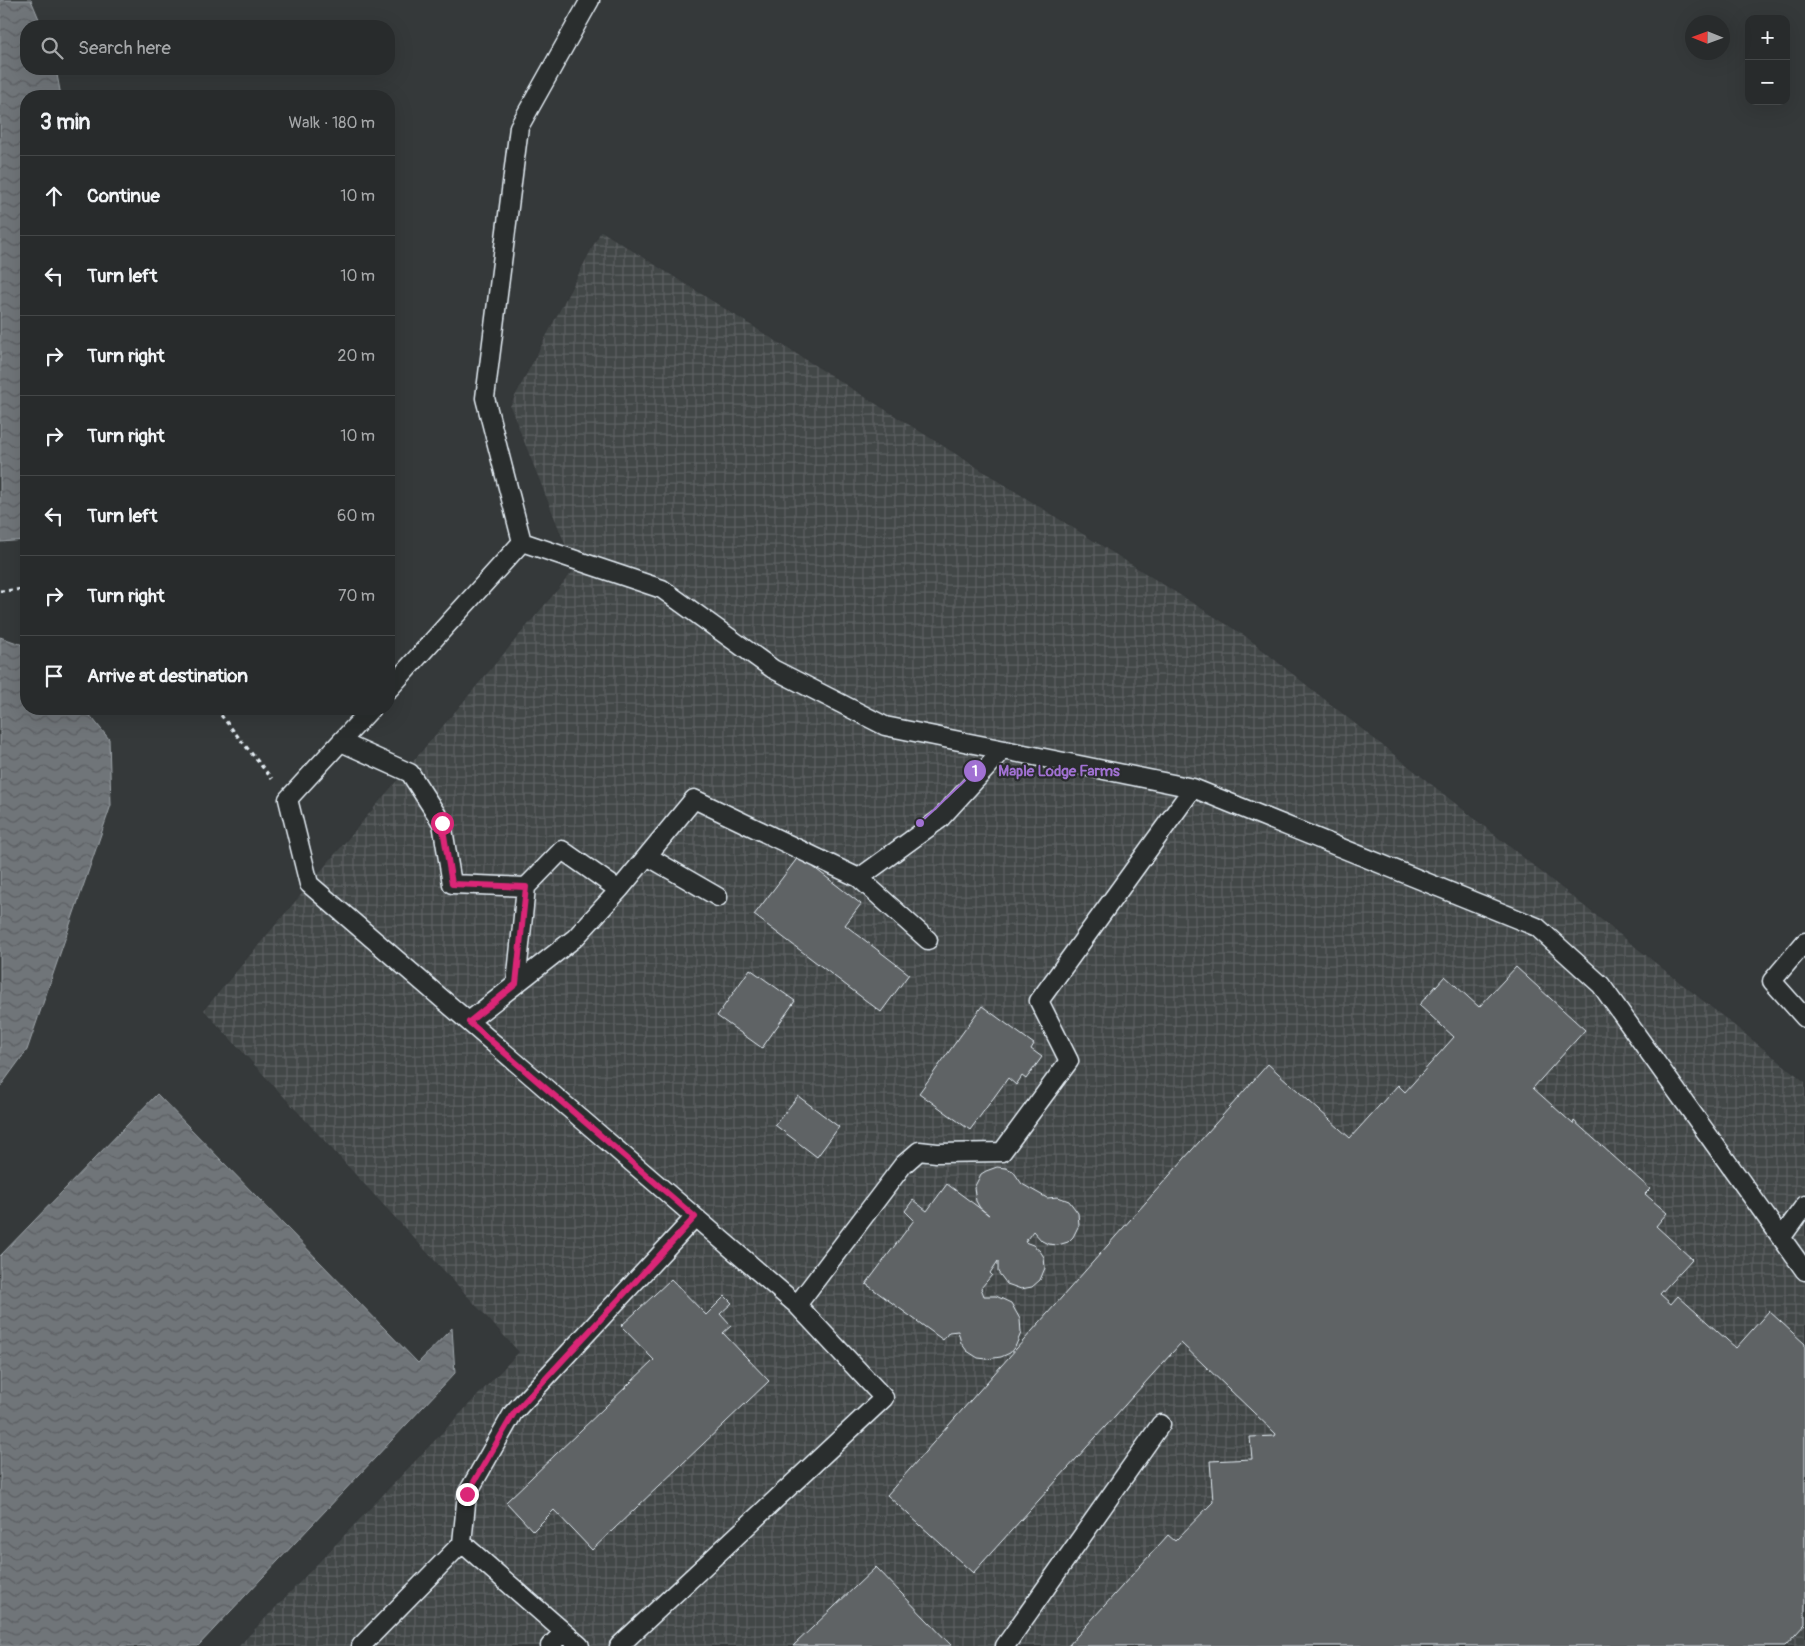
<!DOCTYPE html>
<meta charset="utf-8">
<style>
:root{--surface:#282b2c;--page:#343738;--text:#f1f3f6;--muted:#a5a7a9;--line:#444748}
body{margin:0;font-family:Pangolin,sans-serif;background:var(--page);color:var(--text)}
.controls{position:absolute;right:15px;top:15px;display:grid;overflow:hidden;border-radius:10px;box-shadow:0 5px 20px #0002}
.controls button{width:45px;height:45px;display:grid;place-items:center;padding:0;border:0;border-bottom:1px solid var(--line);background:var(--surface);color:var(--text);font:25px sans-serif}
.compass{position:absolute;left:1685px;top:15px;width:45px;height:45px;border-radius:50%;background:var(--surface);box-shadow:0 5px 20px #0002;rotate:271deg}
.stop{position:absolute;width:15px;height:15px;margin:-11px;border:4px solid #db2777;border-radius:50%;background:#fff}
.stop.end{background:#db2777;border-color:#fff;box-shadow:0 1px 5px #0008}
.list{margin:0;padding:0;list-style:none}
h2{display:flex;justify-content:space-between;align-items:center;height:65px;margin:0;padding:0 20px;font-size:21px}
h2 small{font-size:16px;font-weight:400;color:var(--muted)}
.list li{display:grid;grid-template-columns:32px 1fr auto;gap:15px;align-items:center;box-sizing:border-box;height:80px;padding:0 20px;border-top:1px solid var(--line)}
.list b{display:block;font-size:19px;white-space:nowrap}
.list em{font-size:16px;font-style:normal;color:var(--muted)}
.icon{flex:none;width:28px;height:28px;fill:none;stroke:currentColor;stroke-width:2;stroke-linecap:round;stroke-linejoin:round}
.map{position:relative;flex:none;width:1805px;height:1646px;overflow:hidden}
.search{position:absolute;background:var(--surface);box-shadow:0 5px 20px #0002;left:20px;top:20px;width:375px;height:55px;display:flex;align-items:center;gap:12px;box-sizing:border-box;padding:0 18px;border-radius:20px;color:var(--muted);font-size:19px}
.panel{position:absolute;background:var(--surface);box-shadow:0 5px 20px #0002;left:20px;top:90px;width:375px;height:625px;border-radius:20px}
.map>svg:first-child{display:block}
.industrial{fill:url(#industrial-grid)}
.water{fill:url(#water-waves);stroke:#a0a7ac}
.building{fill:#5f6365;stroke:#e8f1f8}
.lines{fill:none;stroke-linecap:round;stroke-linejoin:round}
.service-casing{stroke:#e8f1f8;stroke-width:21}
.path{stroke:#e8f1f8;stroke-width:3;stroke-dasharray:4 4;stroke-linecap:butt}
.service{stroke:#2a2d2e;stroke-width:18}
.route{stroke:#db2777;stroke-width:6}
.leader{fill:none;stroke:#a171d3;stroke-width:2}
.callout-dot{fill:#a171d3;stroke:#2a2d2e;stroke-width:2}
.mark-label{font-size:15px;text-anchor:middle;font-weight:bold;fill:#fff}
.callout-label{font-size:15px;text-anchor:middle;font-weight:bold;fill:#a171d3;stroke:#2a2d2e;stroke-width:4.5;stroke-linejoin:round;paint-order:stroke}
</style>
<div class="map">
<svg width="1805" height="1646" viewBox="0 0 1805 1646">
<defs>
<pattern id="industrial-grid" width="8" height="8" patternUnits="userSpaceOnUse" patternTransform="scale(1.25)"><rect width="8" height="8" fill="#424647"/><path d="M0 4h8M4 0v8" fill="none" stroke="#5d6162"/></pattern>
<pattern id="water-waves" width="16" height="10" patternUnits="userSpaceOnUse" patternTransform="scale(1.25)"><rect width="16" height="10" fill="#707579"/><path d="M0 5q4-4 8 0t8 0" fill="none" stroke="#5b5e62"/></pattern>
</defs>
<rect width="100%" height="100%" fill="#35393a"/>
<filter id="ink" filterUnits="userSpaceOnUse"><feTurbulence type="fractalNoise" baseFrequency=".02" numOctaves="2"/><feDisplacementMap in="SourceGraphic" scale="10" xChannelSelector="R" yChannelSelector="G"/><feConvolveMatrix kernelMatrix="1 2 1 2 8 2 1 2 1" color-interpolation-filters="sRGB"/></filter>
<g filter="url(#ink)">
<!-- industrial -->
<path class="industrial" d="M 601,231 L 1245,636 L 1805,1082 L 1805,1646 L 239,1646 L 519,1352 L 204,1010 L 575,569 L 510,406 Z"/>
<!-- water -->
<path class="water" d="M 0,0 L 31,0 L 42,26 L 26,26 L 26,69 L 56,69 L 61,96 L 26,96 L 26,540 L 0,542 Z
M 0,637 L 26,646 L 26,709 L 85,709 L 109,739 L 111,805 L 27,1050 L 0,1087 Z
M 157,1094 L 418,1363 L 452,1328 L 455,1373 L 198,1646 L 0,1646 L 0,1256 Z"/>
<!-- building -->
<path class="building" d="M 799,856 L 861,904 L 845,925 L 909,974 L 881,1012 L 754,915 Z
M 1516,967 L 1585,1030 L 1533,1088 L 1573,1124 L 1574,1121 L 1650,1189 L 1645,1194 L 1667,1213 L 1656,1226 L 1692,1259 L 1660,1294 L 1671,1304 L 1678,1296 L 1736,1348 L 1769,1311 L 1805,1344 L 1805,1624 L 1785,1646 L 1068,1646 L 1168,1535 L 1175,1541 L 1213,1502 L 1210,1461 L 1252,1459 L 1250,1437 L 1275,1436 L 1276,1434 L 1181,1343 L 973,1573 L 887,1495 L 1268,1064 L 1350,1138 L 1398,1085 L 1405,1092 L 1454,1037 L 1419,1005 L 1445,976 L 1479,1007 Z
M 750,969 L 795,1001 L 762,1048 L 717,1016 Z
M 982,1006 L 1034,1044 L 1031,1049 L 1042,1057 L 1026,1079 L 1022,1076 L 1016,1085 L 1008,1078 L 970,1130 L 919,1093 Z
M 798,1096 L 839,1127 L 817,1157 L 775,1125 Z
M 997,1167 L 1006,1168 L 1013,1171 L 1022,1184 L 1047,1198 L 1058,1197 L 1069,1201 L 1078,1213 L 1079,1225 L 1073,1237 L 1068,1242 L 1058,1245 L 1048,1244 L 1042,1241 L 1033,1231 L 1025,1242 L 1033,1245 L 1040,1251 L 1044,1257 L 1045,1268 L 1040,1280 L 1032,1287 L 1021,1289 L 1007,1284 L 998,1272 L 998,1261 L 990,1273 L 992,1275 L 981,1288 L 984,1296 L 996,1296 L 1011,1303 L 1020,1319 L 1021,1333 L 1016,1345 L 1010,1353 L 1001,1357 L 987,1359 L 978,1358 L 967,1351 L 961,1343 L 958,1331 L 949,1332 L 943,1340 L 866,1284 L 914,1220 L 905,1211 L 913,1200 L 927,1211 L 947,1184 L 989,1215 L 980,1208 L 976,1201 L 974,1188 L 981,1174 L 986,1171 Z
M 671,1279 L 706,1315 L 725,1296 L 732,1303 L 720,1314 L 731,1326 L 723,1333 L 769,1381 L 592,1550 L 554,1510 L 533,1531 L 506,1502 L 654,1360 L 621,1326 Z
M 876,1567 L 952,1646 L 793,1646 Z"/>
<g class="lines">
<!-- service casing -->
<g class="service-casing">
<path id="service" d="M 522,542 L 662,589 L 773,669 L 885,726 L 1193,788 L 1537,927 L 1601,985 L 1805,1271
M 389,689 L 522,542 L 485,398 L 519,127 L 590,0
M 371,709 L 288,799 L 309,884 L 797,1305 L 884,1398 L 619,1646
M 341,742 L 410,773 L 442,823 L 452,884 L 526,887
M 647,856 L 718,897
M 859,878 L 928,940
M 1805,942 L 1772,981 L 1805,1018
M 516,984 L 526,887 L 562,850 L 619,890
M 469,1021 L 575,938 L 619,890 L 694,799 L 859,878 L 940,819 L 1003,750
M 1781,1238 L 1805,1205
M 797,1305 L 903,1165 L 919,1151 L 937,1153 L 1002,1152 L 1069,1061 L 1039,1001 L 1193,788
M 361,1646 L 462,1543
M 550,1646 L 564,1632
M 580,1646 L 462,1543 L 467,1494 L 513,1413 L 695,1217
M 1005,1646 L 1161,1424"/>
</g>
<!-- path -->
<path class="path" d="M 0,591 L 26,589
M 216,709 L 272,779"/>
<!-- service -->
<use href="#service" class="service"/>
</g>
</g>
<g class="lines" filter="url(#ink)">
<!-- route -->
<path class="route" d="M 442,823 L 452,884 L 526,887 L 516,984 L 469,1022 L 695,1217 L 514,1413 L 467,1494"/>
</g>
<!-- callouts -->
<path class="leader" d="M920 823L975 771"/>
<g class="callout-dot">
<circle cx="920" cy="823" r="5"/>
<circle cx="975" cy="771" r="12"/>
</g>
<g class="mark-label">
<text x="975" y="776">1</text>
</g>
<g class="callout-label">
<text x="1059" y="776">Maple Lodge Farms</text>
</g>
</svg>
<div class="controls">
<button>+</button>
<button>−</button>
</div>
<svg class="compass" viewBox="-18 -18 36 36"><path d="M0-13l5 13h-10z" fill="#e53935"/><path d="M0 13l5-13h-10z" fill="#a5a7a9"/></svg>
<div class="stop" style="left:442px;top:823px"></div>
<div class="stop end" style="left:467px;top:1494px"></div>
<div class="search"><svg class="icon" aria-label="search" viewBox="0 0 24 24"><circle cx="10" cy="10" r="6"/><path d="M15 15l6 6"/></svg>Search here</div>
<section class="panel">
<h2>3 min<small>Walk · 180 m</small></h2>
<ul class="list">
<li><svg class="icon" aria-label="ahead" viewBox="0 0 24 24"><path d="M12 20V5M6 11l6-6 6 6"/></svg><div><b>Continue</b></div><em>10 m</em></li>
<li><svg class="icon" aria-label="left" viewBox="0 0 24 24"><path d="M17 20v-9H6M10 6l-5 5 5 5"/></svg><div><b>Turn left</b></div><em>10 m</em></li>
<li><svg class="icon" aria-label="right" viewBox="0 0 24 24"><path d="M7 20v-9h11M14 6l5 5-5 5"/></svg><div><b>Turn right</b></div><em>20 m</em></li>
<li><svg class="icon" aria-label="right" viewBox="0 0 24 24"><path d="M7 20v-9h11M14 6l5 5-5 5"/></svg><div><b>Turn right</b></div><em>10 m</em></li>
<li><svg class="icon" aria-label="left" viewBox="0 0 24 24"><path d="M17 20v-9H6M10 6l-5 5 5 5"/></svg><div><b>Turn left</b></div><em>60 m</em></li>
<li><svg class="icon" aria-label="right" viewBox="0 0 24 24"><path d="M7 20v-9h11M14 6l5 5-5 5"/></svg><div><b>Turn right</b></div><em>70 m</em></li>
<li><svg class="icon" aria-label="arrive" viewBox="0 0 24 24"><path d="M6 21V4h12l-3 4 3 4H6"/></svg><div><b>Arrive at destination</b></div></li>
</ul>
</section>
</div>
